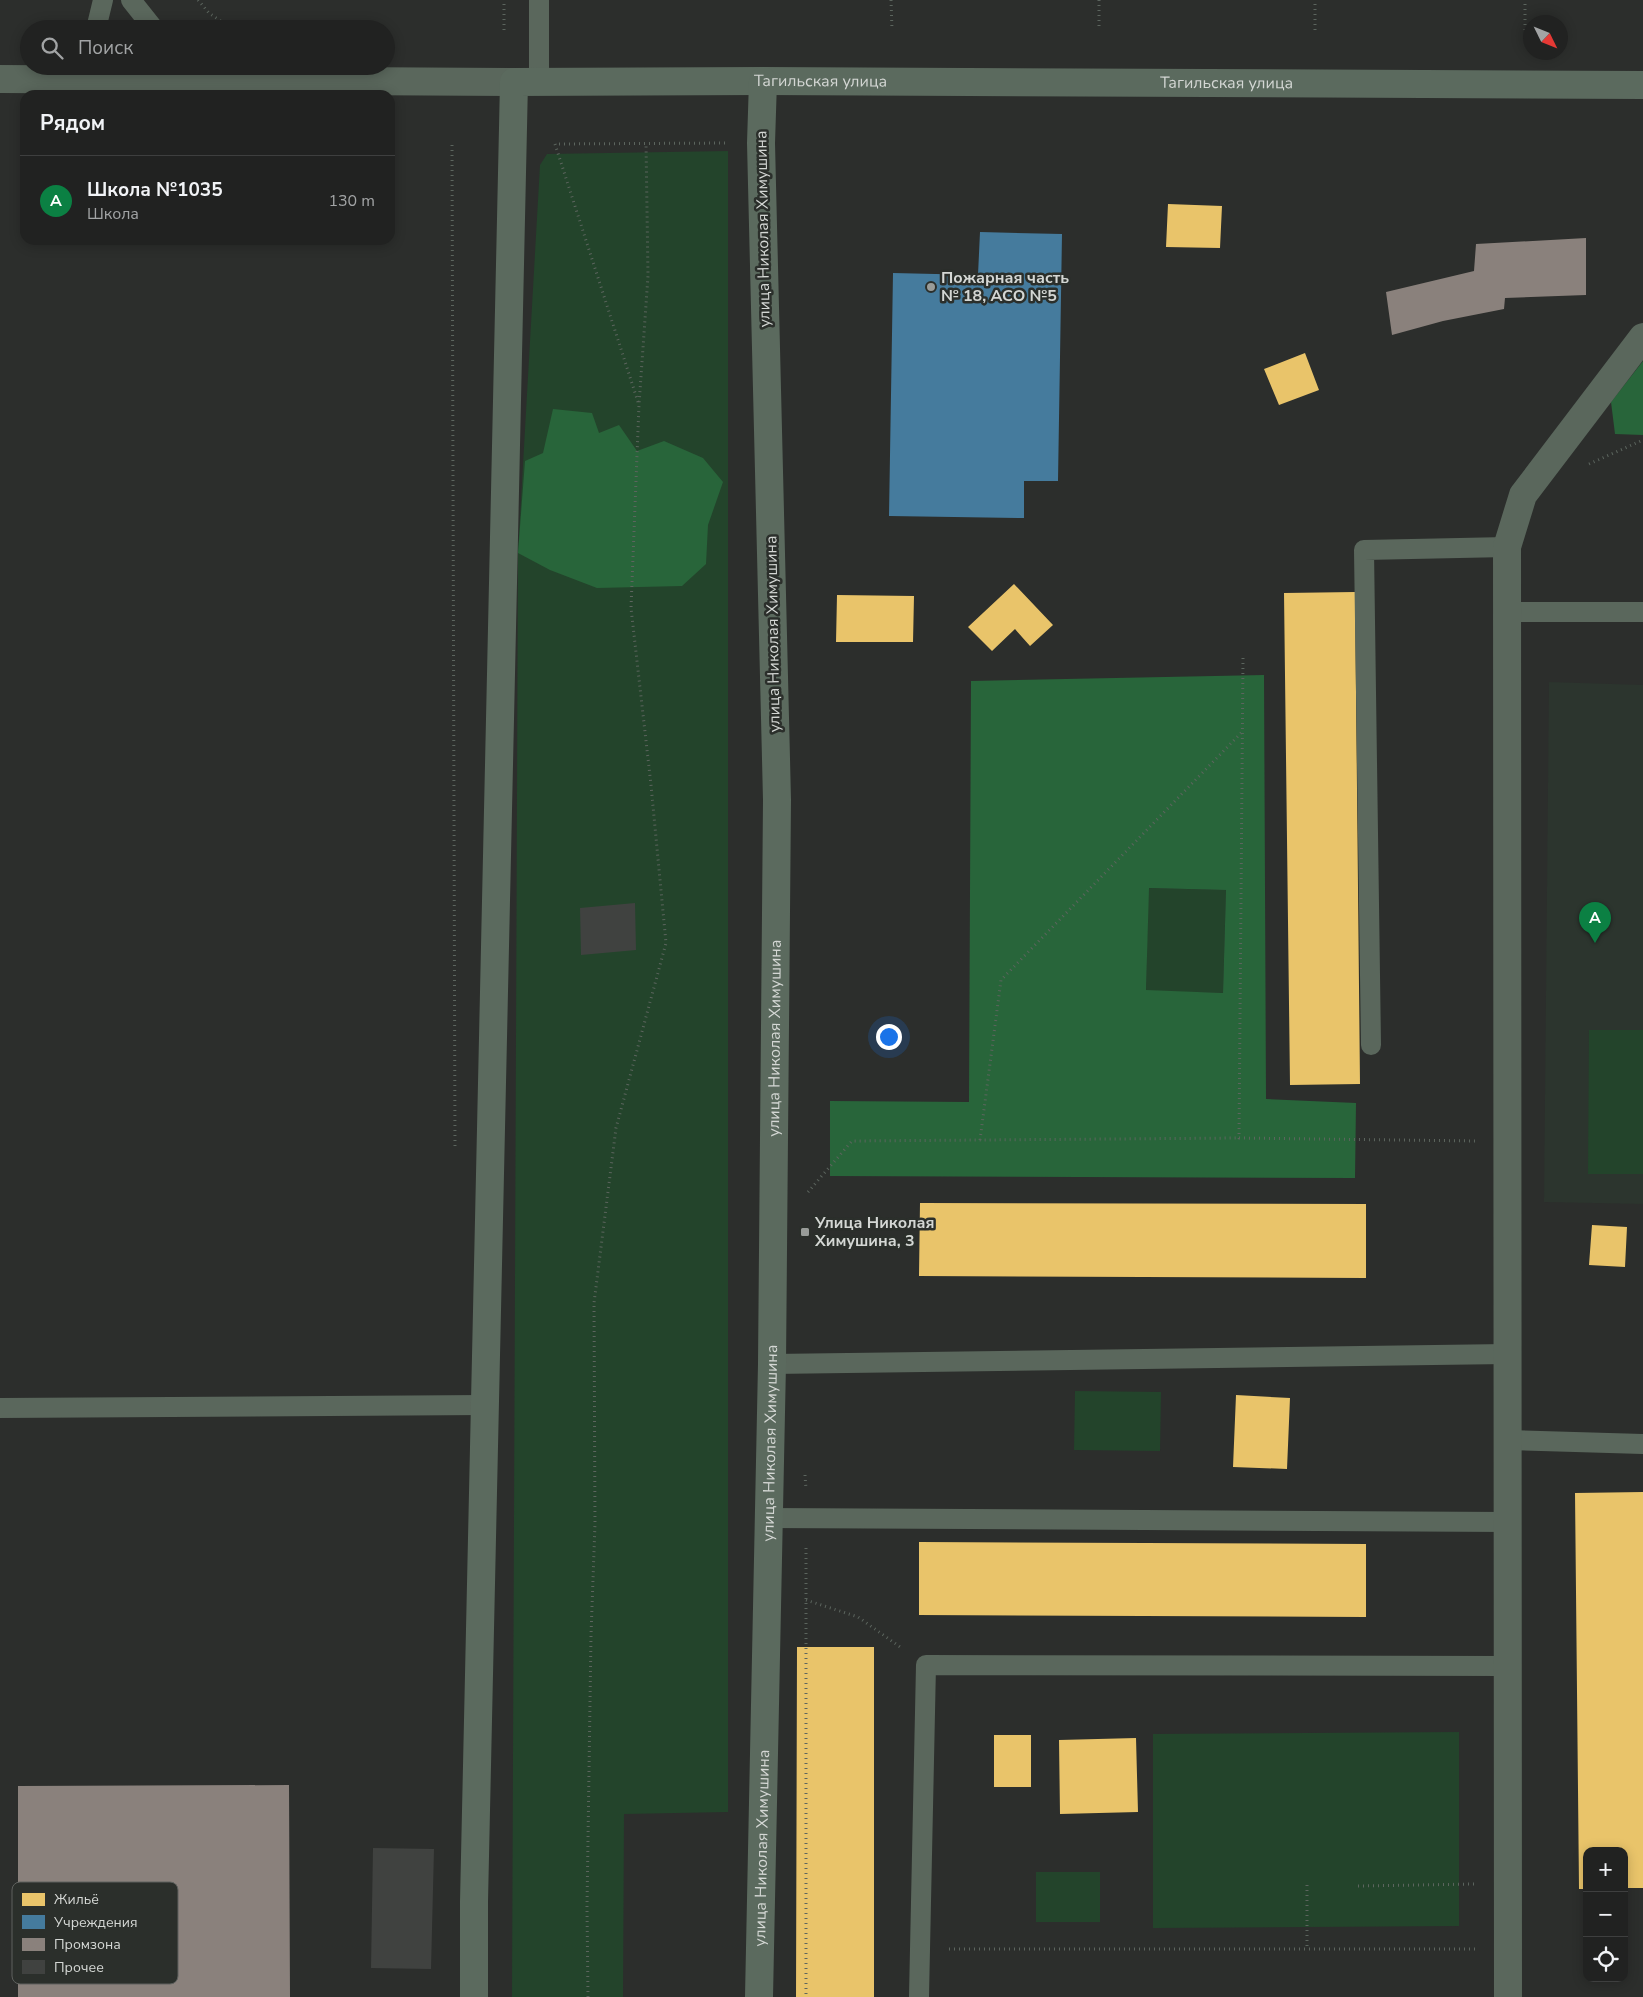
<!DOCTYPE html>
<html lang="ru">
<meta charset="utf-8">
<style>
:root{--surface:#212221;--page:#2d2f2e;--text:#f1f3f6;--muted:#a2a4a5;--line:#3e3f3f;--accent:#0b8043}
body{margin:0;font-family:"Nunito Sans",sans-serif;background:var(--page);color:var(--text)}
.controls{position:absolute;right:15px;bottom:15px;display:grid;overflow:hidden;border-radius:10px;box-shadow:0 2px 12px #0003}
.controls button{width:45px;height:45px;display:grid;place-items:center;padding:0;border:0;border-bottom:1px solid var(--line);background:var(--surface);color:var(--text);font:25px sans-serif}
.compass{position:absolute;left:1523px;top:15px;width:45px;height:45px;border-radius:50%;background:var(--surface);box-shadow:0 2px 12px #0003;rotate:133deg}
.you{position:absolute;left:888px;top:1036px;width:18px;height:18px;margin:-12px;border:4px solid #fff;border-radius:50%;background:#1a73e8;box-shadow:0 0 0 8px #1a73e833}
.badge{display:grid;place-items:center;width:32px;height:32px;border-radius:50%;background:var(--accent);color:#fff;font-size:16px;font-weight:700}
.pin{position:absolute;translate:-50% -41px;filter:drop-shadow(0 1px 2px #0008)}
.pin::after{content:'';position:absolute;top:26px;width:18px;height:15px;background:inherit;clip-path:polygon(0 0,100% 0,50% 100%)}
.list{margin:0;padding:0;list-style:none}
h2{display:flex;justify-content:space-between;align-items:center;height:65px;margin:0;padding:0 20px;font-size:21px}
h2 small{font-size:16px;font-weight:400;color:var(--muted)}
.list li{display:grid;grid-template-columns:32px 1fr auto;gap:15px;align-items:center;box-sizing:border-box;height:90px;padding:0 20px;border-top:1px solid var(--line)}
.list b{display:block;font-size:19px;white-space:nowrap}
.list p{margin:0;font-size:16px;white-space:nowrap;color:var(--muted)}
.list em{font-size:16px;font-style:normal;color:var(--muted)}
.icon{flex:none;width:28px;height:28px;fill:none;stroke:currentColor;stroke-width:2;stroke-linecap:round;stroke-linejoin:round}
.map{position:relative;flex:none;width:1643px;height:1997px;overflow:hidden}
.search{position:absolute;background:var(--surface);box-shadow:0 2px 12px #0003;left:20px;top:20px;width:375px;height:55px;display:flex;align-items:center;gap:12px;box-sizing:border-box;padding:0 18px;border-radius:28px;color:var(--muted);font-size:19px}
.panel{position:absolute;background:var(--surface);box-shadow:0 2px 12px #0003;left:20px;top:90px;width:375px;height:155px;border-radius:15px}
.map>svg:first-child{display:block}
.built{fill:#2c352e}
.green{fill:#23442b}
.forest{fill:#28653a;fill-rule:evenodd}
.homes{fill:#e9c46a}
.public{fill:#457b9d}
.industry{fill:#8a817c}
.building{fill:#404240}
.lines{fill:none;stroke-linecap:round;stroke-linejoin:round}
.path{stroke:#5c655e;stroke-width:3;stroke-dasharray:1 4;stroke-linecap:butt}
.lane{stroke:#5a675c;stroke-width:20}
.street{stroke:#5a675c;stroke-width:28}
.secondary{stroke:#5b6a5e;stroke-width:28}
.poi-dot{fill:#999c99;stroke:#2b2f2b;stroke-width:2}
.labels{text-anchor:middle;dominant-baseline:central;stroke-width:5;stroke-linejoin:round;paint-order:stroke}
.street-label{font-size:16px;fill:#d4d7d4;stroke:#2b2f2b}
.poi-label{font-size:16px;font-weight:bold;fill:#d4d7d4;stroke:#2b2f2b;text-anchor:start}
.key{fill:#2b2f2b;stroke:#5e615e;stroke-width:1}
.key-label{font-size:14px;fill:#d4d7d4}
</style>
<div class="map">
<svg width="1643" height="1997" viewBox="0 0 1643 1997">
<rect width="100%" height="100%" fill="#2c2e2c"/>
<!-- built -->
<path class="built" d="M 1549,682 L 1643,685 L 1643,1204 L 1544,1202 Z"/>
<!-- green -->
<path class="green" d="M 728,151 L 728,1812 L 624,1814 L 623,1997 L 512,1997 L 518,553 L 540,165 L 547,154 Z
M 1148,888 L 1226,890 L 1223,993 L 1146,991 Z
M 1589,1030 L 1643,1030 L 1643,1174 L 1588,1174 Z
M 1075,1391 L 1161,1392 L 1160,1451 L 1074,1450 Z
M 1459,1732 L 1459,1926 L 1153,1928 L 1153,1734 Z
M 1036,1872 L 1100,1872 L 1100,1922 L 1036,1922 Z"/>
<!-- forest -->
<path class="forest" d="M 1643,361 L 1643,435 L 1615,434 L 1611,402 Z
M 553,409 L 592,413 L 599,433 L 619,425 L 637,451 L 664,441 L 703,458 L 723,482 L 708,525 L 706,564 L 682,586 L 597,588 L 550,570 L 518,553 L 525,461 L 543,453 Z
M 1264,675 L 1266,1099 L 1356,1103 L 1355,1178 L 830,1176 L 830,1101 L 969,1102 L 971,681 ZM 1149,888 L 1226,890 L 1223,993 L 1146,990 Z"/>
<!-- homes -->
<path class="homes" d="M 1168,204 L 1222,206 L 1220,248 L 1166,247 Z
M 1305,353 L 1319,390 L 1279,405 L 1264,369 Z
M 1014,584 L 1053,625 L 1030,646 L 1015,629 L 992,651 L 968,627 Z
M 1355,592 L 1360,1084 L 1290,1085 L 1284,593 Z
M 837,595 L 914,596 L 913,642 L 836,642 Z
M 920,1203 L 1366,1204 L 1366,1278 L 919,1276 Z
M 1592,1225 L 1627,1227 L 1625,1267 L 1589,1265 Z
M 1236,1395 L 1290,1398 L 1287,1469 L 1233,1467 Z
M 1643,1492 L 1643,1888 L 1624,1888 L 1624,1851 L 1587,1851 L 1587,1889 L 1579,1889 L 1575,1493 Z
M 919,1542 L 1366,1544 L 1366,1617 L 919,1615 Z
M 797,1647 L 874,1647 L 874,1997 L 796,1997 Z
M 994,1735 L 1031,1735 L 1031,1787 L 994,1787 Z
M 1136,1738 L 1138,1812 L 1060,1814 L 1059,1740 Z"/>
<!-- public -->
<path class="public" d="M 980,232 L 1062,234 L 1058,481 L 1024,481 L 1024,518 L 889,516 L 893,273 L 978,275 Z"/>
<!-- industry -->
<path class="industry" d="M 1586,238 L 1586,295 L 1505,298 L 1504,309 L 1443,321 L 1392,335 L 1386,292 L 1474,271 L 1476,244 Z
M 289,1785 L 290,1997 L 18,1997 L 18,1786 Z"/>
<!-- building -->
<path class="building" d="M 635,903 L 636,950 L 581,955 L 580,908 Z
M 373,1848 L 434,1849 L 431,1969 L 371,1968 Z"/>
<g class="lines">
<!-- path -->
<path class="path" d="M 198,0 L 209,13 L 232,29
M 891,0 L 892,30
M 1099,0 L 1099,30
M 504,30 L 504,0
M 1315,30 L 1315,0
M 1525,30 L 1525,0
M 452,145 L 455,1149
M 638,402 L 555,144 L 727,143
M 1589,464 L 1643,440
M 1243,658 L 1239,1138 L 1475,1141
M 980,1140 L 1001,980 L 1242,732
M 808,1192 L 852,1141 L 1239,1138
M 805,1475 L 806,1489
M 806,1548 L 806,1997
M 806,1600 L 858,1617 L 903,1649
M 1307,1885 L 1307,1949
M 1358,1886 L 1475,1884
M 949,1949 L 1475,1949
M 588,1997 L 587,1907 L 591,1635 L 595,1524 L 594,1303 L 616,1128 L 666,943 L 651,785 L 631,608 L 639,405 L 648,276 L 646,143"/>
<!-- lane -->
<path class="lane" d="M 131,0 L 154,29
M 96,29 L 103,0
M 539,82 L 539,0
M 1506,612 L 1643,612
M 1371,1045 L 1364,550 L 1507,547
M 772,1364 L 1507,1354
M 0,1408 L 485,1405
M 1507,1440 L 1643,1444
M 768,1518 L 1508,1522
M 919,1997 L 926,1665 L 1507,1666"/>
<!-- street -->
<path class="street" d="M 0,79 L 514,82
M 1508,1997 L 1507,547 L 1523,495 L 1643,337"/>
<!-- secondary -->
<g class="secondary">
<path id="s1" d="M 474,1997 L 474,1902 L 514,82 L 763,81 L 1643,85"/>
<path id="s2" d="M 759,1997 L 772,1364 L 777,800 L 761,143 L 763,81"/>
</g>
</g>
<!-- markers -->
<g class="poi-dot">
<circle cx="931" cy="287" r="5"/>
<rect x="800" y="1227" width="10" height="10" rx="2.5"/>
</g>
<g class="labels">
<!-- street labels -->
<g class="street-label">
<text stroke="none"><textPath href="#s1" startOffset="2222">Тагильская улица</textPath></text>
<text stroke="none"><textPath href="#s1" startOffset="2628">Тагильская улица</textPath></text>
<text transform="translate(763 229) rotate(-91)">улица Николая Химушина</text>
<text transform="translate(773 634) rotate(-91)">улица Николая Химушина</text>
<text stroke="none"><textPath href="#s2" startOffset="959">улица Николая Химушина</textPath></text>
<text stroke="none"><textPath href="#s2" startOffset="554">улица Николая Химушина</textPath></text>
<text stroke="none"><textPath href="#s2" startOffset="149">улица Николая Химушина</textPath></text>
</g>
<!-- poi labels -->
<g class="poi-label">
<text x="941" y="278">Пожарная часть<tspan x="941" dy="18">№ 18, АСО №5</tspan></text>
<text x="815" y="1223">Улица Николая<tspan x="815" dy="18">Химушина, 3</tspan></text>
</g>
</g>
<!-- legend -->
<rect x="12" y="1882" width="166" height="102" rx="8" class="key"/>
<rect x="22" y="1893" width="23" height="13" fill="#e9c46a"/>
<rect x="22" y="1915" width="23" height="14" fill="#457b9d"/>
<rect x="22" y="1938" width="23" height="13" fill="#8a817c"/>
<rect x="22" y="1960" width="23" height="14" fill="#404240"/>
<g class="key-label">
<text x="54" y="1904">Жильё</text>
<text x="54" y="1927">Учреждения</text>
<text x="54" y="1949">Промзона</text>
<text x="54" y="1972">Прочее</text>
</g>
</svg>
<div class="controls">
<button>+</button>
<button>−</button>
<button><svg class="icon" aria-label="locate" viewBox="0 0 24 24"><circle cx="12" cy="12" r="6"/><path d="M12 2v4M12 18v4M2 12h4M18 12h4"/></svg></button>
</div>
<svg class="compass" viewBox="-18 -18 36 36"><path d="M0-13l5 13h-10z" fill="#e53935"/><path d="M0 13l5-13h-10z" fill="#a2a4a5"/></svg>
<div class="you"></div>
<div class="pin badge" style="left:1595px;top:943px">A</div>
<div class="search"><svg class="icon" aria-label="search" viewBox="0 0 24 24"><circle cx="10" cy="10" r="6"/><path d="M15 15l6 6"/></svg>Поиск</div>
<section class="panel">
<h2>Рядом<small></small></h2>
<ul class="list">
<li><span class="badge">A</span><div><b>Школа №1035</b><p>Школа</p></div><em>130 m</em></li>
</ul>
</section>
</div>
